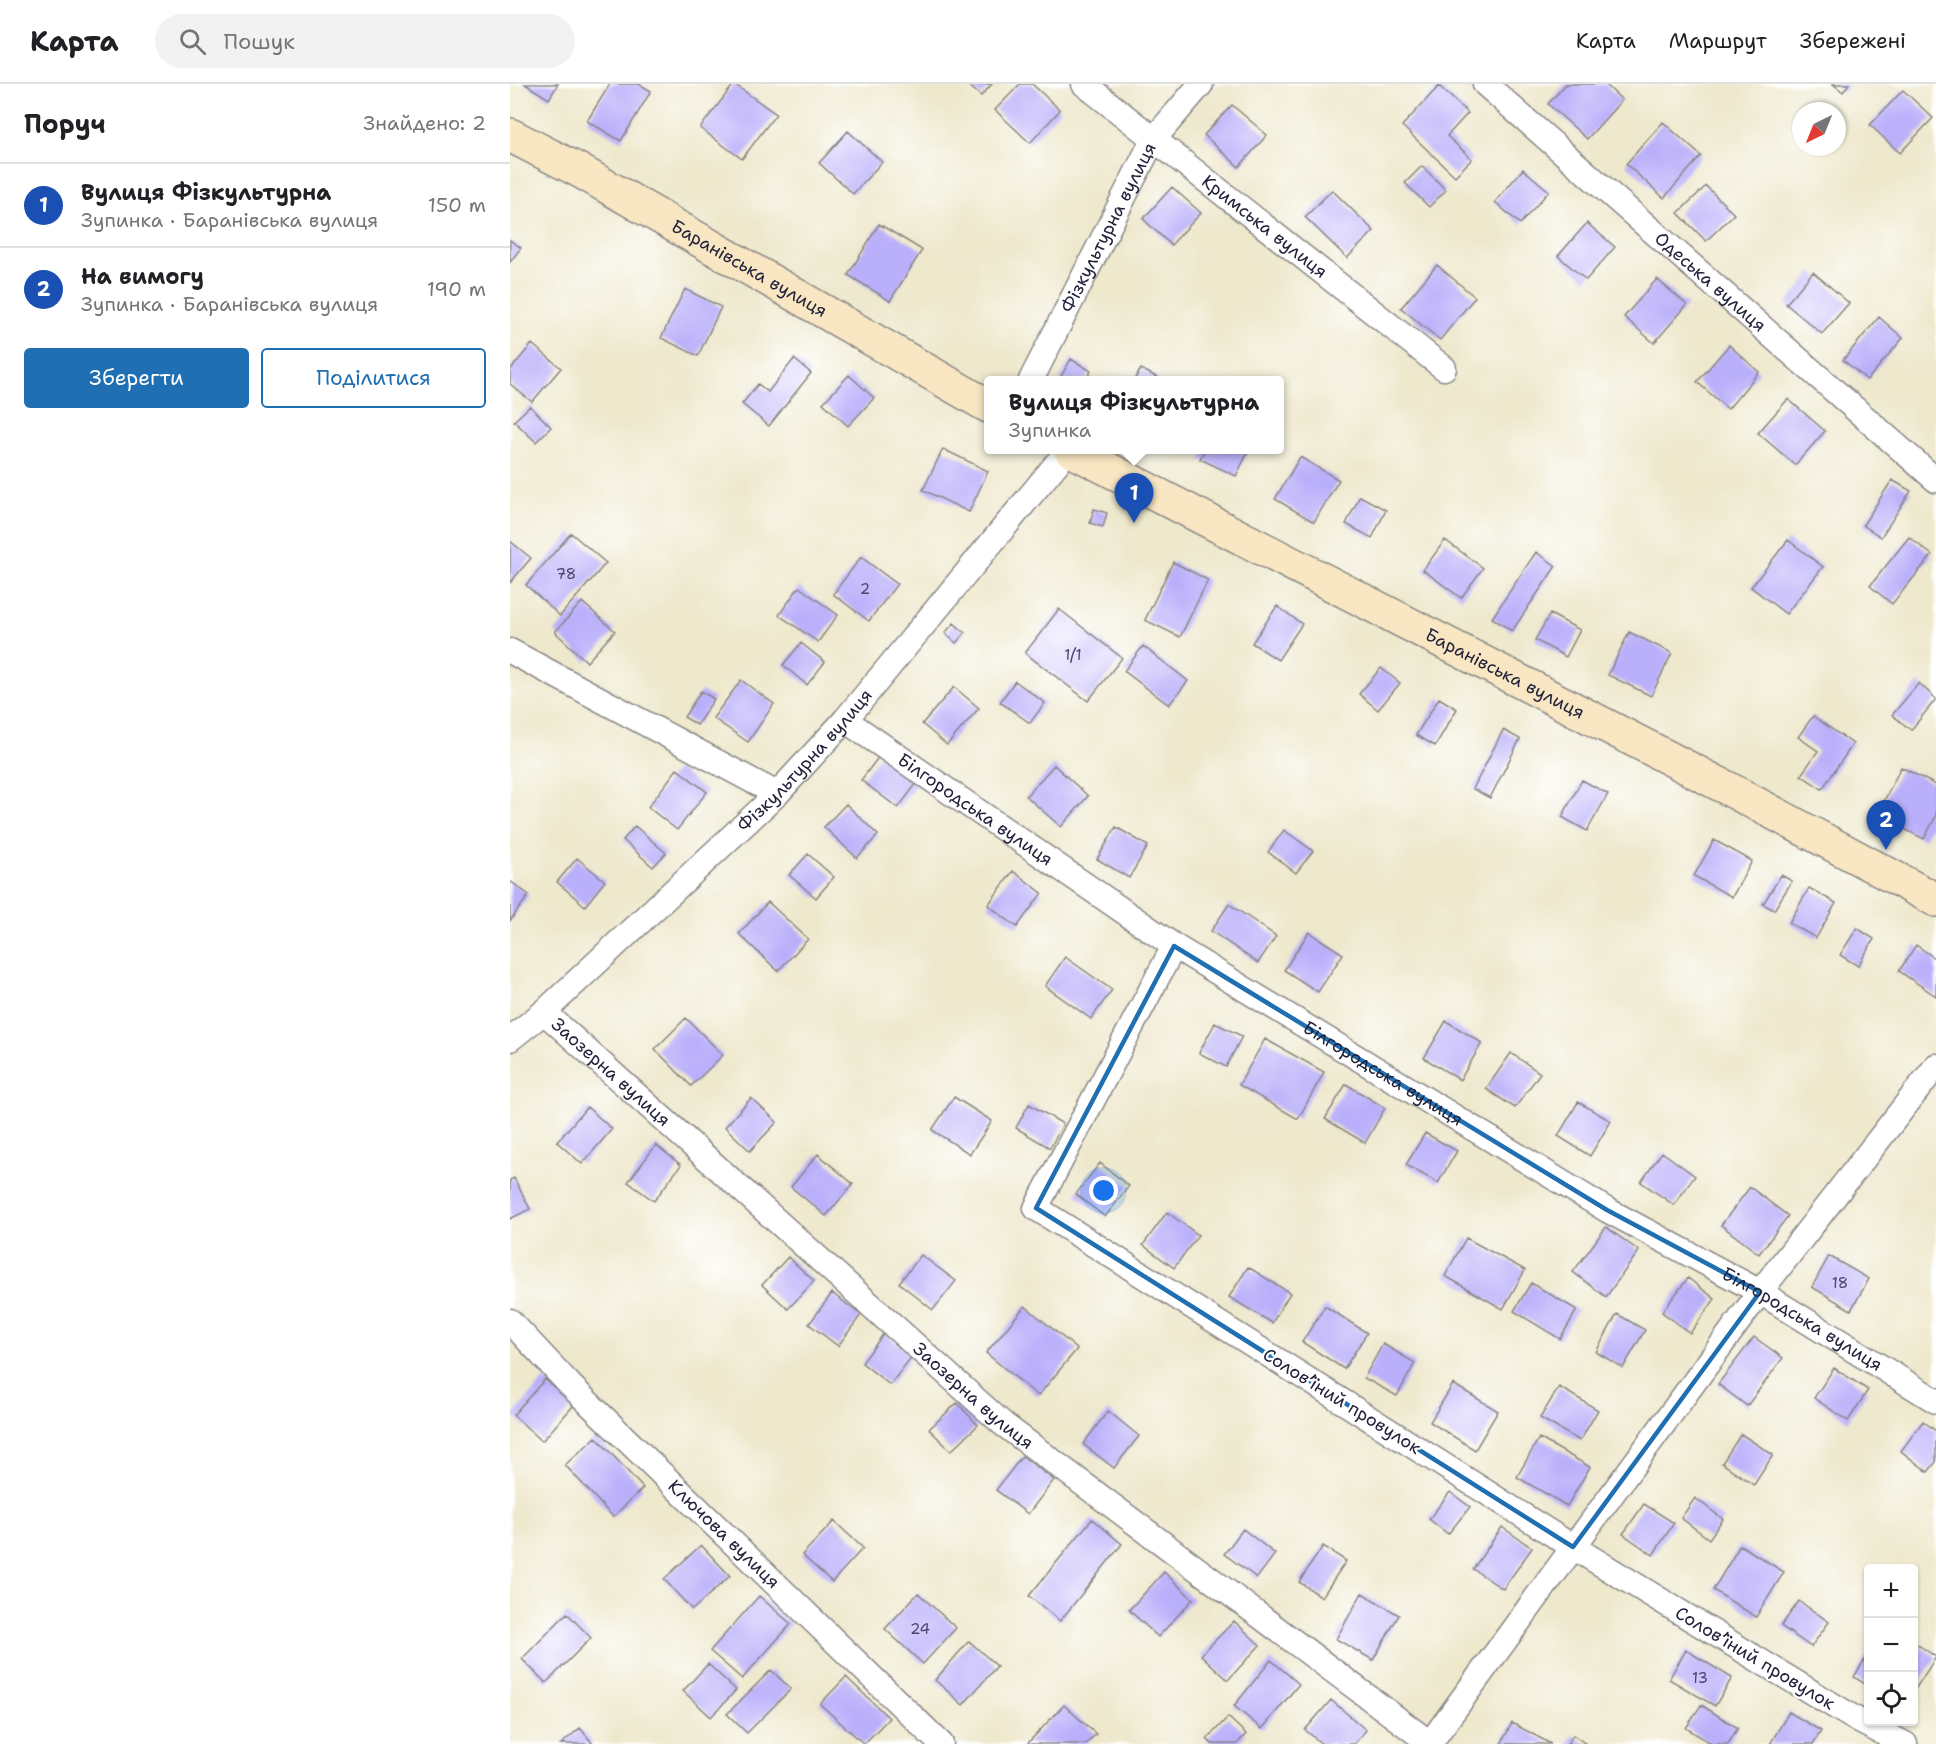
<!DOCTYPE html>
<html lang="uk">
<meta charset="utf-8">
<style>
:root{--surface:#fff;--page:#f2f2f2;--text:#202124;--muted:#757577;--line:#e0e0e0;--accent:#1f6fb2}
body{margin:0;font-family:"Shantell Sans",sans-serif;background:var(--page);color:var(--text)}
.controls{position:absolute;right:18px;bottom:18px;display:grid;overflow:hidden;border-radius:6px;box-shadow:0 2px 4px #0004}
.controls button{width:54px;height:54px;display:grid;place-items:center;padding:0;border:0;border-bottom:2px solid var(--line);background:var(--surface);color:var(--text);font:30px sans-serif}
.compass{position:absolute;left:1282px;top:18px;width:54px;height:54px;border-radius:50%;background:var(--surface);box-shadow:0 2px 4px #0004;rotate:223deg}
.you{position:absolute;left:594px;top:1107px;width:21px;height:21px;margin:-15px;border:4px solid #fff;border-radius:50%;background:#1a73e8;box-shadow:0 0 0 9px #1a73e833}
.badge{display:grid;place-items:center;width:39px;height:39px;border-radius:50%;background:var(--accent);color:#fff;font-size:20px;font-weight:700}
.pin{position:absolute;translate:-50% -50px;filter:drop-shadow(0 2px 3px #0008)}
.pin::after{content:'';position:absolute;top:32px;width:21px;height:18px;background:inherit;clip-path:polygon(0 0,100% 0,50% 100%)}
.popup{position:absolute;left:474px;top:292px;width:300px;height:78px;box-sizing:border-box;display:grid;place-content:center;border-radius:6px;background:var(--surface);filter:drop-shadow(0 2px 4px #0005);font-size:20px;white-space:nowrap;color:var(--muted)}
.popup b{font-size:22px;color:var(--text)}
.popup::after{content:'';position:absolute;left:50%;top:100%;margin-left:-12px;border:12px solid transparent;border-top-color:var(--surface)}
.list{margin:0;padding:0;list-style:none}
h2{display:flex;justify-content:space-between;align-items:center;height:78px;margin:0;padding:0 24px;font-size:26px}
h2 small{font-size:20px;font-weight:400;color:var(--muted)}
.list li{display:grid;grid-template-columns:39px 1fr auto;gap:18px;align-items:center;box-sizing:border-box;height:84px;padding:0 24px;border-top:2px solid var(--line)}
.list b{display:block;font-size:22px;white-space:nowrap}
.list p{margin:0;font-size:20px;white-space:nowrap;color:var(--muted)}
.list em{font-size:20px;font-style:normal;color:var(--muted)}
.actions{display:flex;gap:12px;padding:18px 24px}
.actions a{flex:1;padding:14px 0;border:2px solid var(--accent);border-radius:6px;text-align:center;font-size:21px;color:var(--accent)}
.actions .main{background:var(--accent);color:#fff}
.icon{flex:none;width:33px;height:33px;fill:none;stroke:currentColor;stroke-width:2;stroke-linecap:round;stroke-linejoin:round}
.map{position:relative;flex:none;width:1426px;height:1660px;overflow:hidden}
header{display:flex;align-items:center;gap:36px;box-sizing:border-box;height:84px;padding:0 30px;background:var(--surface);border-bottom:2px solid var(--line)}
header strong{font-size:28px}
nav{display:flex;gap:33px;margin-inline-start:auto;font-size:21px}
.search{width:420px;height:54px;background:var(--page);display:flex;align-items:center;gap:15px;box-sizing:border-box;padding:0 21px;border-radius:33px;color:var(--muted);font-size:22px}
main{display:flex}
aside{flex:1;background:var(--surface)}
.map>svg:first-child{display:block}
.building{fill:#baaffa}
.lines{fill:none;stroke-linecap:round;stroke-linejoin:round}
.street-casing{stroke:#888584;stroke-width:27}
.secondary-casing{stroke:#888584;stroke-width:36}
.street{stroke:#fff;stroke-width:24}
.secondary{stroke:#f9e7c3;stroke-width:33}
.marked{fill:none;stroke:#1f6fb2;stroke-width:4.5;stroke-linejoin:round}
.labels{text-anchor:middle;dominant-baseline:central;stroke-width:4.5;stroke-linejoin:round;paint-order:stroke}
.number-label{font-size:15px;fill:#48456b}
.street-label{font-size:18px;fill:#22223b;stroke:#fff}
</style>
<header>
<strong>Карта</strong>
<div class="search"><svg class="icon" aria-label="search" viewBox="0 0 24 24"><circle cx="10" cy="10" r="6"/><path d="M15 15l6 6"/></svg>Пошук</div>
<nav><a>Карта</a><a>Маршрут</a><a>Збережені</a></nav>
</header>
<main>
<aside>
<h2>Поруч<small>Знайдено: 2</small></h2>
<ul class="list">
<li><span class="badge" style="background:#1a4fb4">1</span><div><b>Вулиця Фізкультурна</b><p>Зупинка · Баранівська вулиця</p></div><em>150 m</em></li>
<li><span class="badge" style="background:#1a4fb4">2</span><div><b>На вимогу</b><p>Зупинка · Баранівська вулиця</p></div><em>190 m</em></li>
</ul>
<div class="actions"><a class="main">Зберегти</a><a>Поділитися</a></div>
</aside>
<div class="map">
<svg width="1426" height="1660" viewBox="0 0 1426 1660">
<rect width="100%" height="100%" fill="#fff"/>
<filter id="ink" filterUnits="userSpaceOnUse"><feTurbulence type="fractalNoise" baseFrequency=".0167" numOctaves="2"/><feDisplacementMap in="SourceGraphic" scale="12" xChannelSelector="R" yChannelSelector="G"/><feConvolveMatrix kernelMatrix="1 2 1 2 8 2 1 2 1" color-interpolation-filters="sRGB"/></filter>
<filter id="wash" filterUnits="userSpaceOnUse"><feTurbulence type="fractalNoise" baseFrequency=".008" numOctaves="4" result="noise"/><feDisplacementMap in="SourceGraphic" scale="24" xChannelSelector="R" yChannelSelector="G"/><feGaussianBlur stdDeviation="1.35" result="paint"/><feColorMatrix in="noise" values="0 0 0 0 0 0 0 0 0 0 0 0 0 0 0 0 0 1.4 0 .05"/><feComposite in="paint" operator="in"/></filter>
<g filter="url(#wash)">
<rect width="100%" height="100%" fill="#eee8cc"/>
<g id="blocks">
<!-- building -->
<path class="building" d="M 15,0 L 48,0 L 39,15 Z
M 100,0 L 129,0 L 141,7 L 111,57 L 77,37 Z
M 224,0 L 266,30 L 232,75 L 190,44 Z
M 457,0 L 482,0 L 471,12 Z
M 510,0 L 522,0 L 550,26 L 520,59 L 485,26 Z
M 1056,0 L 1095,0 L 1112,16 L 1077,55 L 1038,20 Z
M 1323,0 L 1339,0 L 1333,8 Z
M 929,2 L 958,29 L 937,52 L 962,75 L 945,92 L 892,42 Z
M 1393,6 L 1423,34 L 1390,69 L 1360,41 Z
M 722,21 L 757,51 L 729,83 L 694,51 Z
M 1153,38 L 1191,72 L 1154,114 L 1116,80 Z
M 338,47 L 372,78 L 343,110 L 309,79 Z
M 912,82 L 936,106 L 919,123 L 895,99 Z
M 1013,85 L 1039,107 L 1010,140 L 985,118 Z
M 1196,102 L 1224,130 L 1196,157 L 1168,129 Z
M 662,103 L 691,129 L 661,161 L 633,135 Z
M 822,106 L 864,147 L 837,174 L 795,133 Z
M 1077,139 L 1105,163 L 1076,196 L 1048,172 Z
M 369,140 L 412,166 L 380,217 L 338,191 Z
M 0,156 L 11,164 L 0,178 Z
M 927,181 L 965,213 L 930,256 L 891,224 Z
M 1303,188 L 1339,219 L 1312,250 L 1276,220 Z
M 1147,195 L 1177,221 L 1144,259 L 1114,233 Z
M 175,205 L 211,223 L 188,272 L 151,254 Z
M 1369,233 L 1393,254 L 1357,296 L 1333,276 Z
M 22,260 L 51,284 L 22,318 L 0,300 L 0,286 Z
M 1219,261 L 1249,288 L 1218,325 L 1187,298 Z
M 284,275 L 301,289 L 259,342 L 232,320 L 248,300 L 258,308 Z
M 561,275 L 581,287 L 576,296 L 549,296 Z
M 631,285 L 652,296 L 624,296 Z
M 339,291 L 364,314 L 338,342 L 313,319 Z
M 1278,315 L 1315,347 L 1285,381 L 1248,349 Z
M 20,322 L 41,343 L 26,358 L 4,337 Z
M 433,365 L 478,387 L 459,428 L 413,406 Z
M 695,366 L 739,366 L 726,392 L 690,375 Z
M 790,373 L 829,396 L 804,438 L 765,415 Z
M 1382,396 L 1401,407 L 1371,453 L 1353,441 Z
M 850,412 L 876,426 L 862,454 L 836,440 Z
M 584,425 L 597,429 L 593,443 L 580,439 Z
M 61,449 L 96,479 L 50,532 L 16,501 Z
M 1399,453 L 1422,471 L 1382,520 L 1360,502 Z
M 935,456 L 973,484 L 951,514 L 913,486 Z
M 1278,456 L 1313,483 L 1276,530 L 1241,503 Z
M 0,457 L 21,474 L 0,499 Z
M 1026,468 L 1046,482 L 1002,547 L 982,534 Z
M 351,473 L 387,500 L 359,537 L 323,510 Z
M 663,478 L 698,496 L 670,553 L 635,536 Z
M 289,503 L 328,531 L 308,558 L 269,531 Z
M 72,518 L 105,547 L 77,578 L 45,548 Z
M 767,522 L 792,540 L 768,576 L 742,559 Z
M 549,525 L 612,574 L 578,617 L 515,569 Z
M 1040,530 L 1070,546 L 1056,573 L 1025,556 Z
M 444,539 L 455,549 L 446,559 L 435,549 Z
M 1119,548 L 1162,569 L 1141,612 L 1098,591 Z
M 291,559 L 315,578 L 297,601 L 273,581 Z
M 633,562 L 678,597 L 659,621 L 614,587 Z
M 871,584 L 890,599 L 868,626 L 849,610 Z
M 231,596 L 264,620 L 238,658 L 203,634 Z
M 505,597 L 535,619 L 520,639 L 490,618 Z
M 1409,599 L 1426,615 L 1401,646 L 1382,631 Z
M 444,603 L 469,624 L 437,661 L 412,640 Z
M 191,607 L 204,615 L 187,641 L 174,633 Z
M 929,614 L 947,625 L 925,662 L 906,651 Z
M 1303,632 L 1343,660 L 1312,705 L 1291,691 L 1308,667 L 1288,653 Z
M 993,646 L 1010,655 L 980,714 L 963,705 Z
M 370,671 L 407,699 L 388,724 L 351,696 Z
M 544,681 L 578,712 L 551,743 L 516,712 Z
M 1391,683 L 1426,701 L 1426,732 L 1414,755 L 1367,731 Z
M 167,685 L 197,708 L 167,746 L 138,723 Z
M 1072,696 L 1098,710 L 1077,747 L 1052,733 Z
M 336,720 L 368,751 L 347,774 L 314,743 Z
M 125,742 L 156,769 L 143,783 L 113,756 Z
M 606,743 L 638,762 L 619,794 L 587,775 Z
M 774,746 L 803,767 L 786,789 L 758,768 Z
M 1204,756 L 1242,777 L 1222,813 L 1184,792 Z
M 298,770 L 324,793 L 306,814 L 279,791 Z
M 67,774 L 95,797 L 75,822 L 47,798 Z
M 503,787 L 532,809 L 507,843 L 478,821 Z
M 1271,791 L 1282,797 L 1264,826 L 1253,820 Z
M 0,797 L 19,811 L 0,837 Z
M 1299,804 L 1326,819 L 1306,854 L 1279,839 Z
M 258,818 L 298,855 L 268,887 L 229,850 Z
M 719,820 L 766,852 L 748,879 L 701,847 Z
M 1347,844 L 1364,855 L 1348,882 L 1330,871 Z
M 799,848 L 833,870 L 808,908 L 774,886 Z
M 1406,861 L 1426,875 L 1426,912 L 1389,887 Z
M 555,873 L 602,906 L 581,935 L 535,902 Z
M 176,934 L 213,971 L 181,1002 L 145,965 Z
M 936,937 L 972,959 L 950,996 L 914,974 Z
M 705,939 L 732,952 L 716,983 L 689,969 Z
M 755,955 L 814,988 L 788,1035 L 729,1001 Z
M 1001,969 L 1030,989 L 1005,1024 L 976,1005 Z
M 836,1000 L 875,1024 L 855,1059 L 815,1035 Z
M 444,1013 L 482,1037 L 460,1070 L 422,1046 Z
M 241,1014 L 267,1038 L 240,1067 L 215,1043 Z
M 1068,1018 L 1101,1037 L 1080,1072 L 1048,1052 Z
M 519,1020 L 553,1040 L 540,1064 L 506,1044 Z
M 77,1023 L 102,1045 L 72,1080 L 47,1058 Z
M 915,1049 L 947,1067 L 928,1099 L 896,1081 Z
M 146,1061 L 171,1081 L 144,1117 L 118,1098 Z
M 1152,1068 L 1185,1092 L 1164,1121 L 1131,1098 Z
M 308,1070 L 343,1100 L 316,1132 L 281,1103 Z
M 590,1079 L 619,1102 L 595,1133 L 566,1110 Z
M 4,1094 L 20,1125 L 0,1135 L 0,1096 Z
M 1240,1103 L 1278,1132 L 1249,1170 L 1211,1141 Z
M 657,1128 L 688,1151 L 664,1184 L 633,1161 Z
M 1096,1143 L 1129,1167 L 1096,1213 L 1063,1188 Z
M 956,1154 L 1015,1186 L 993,1225 L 935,1192 Z
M 411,1171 L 446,1197 L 423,1226 L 389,1199 Z
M 1319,1172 L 1359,1195 L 1341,1226 L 1302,1203 Z
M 278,1173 L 304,1197 L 278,1225 L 252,1201 Z
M 738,1183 L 780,1209 L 762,1239 L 719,1213 Z
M 1178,1194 L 1205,1215 L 1180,1249 L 1152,1228 Z
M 1021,1199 L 1067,1226 L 1050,1255 L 1004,1227 Z
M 322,1209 L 351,1231 L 328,1262 L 299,1240 Z
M 515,1222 L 567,1265 L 528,1312 L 476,1269 Z
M 815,1222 L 857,1249 L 834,1285 L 792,1258 Z
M 1107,1230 L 1135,1246 L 1113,1284 L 1086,1268 Z
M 374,1249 L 403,1271 L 380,1301 L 352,1279 Z
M 1244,1253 L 1273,1274 L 1237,1322 L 1208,1300 Z
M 873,1260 L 905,1279 L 887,1312 L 854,1294 Z
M 1324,1284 L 1358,1306 L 1338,1337 L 1304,1314 Z
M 35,1295 L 64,1321 L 32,1357 L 3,1331 Z
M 943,1300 L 988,1327 L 965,1366 L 920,1338 Z
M 1049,1303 L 1088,1326 L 1070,1357 L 1030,1334 Z
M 447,1319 L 468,1341 L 441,1367 L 419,1345 Z
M 598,1327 L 629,1352 L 604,1384 L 573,1360 Z
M 1413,1337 L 1426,1347 L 1426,1378 L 1418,1388 L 1391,1367 Z
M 1231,1350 L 1263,1371 L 1244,1401 L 1212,1379 Z
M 86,1353 L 133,1404 L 103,1433 L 55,1381 Z
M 1029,1354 L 1080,1383 L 1057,1422 L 1007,1393 Z
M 512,1372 L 544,1396 L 518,1430 L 486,1406 Z
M 940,1408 L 960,1423 L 938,1450 L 919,1435 Z
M 1185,1414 L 1213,1435 L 1199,1455 L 1171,1434 Z
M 1134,1420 L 1164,1439 L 1143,1471 L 1113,1450 Z
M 582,1435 L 612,1460 L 550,1537 L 519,1512 Z
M 324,1437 L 353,1464 L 322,1498 L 292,1471 Z
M 992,1443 L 1022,1464 L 993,1505 L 963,1485 Z
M 733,1445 L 765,1470 L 747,1494 L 714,1470 Z
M 191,1461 L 220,1492 L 182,1526 L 154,1495 Z
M 1230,1461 L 1274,1488 L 1246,1533 L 1203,1506 Z
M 813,1462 L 836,1477 L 812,1513 L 789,1498 Z
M 654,1488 L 683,1515 L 648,1553 L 619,1526 Z
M 408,1509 L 446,1544 L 413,1580 L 375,1545 Z
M 852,1509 L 889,1531 L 863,1576 L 826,1555 Z
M 249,1512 L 281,1540 L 232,1595 L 200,1567 Z
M 1289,1517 L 1319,1538 L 1301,1563 L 1271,1542 Z
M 57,1529 L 81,1554 L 36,1599 L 12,1575 Z
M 724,1537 L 750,1561 L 718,1596 L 691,1571 Z
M 459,1557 L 487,1582 L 453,1621 L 425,1596 Z
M 1404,1558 L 1426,1573 L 1404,1607 Z
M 1176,1566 L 1222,1594 L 1205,1622 L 1159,1595 Z
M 1358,1570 L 1358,1602 L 1344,1593 Z
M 761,1576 L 789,1600 L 752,1645 L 724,1622 Z
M 198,1580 L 226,1606 L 201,1633 L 173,1607 Z
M 261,1586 L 281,1605 L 237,1649 L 217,1630 Z
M 336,1593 L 379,1634 L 354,1660 L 310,1620 Z
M 821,1616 L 856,1646 L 844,1660 L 812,1660 L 795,1646 Z
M 554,1621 L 586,1650 L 576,1660 L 517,1660 Z
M 1191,1621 L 1228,1644 L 1218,1660 L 1202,1660 L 1176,1644 Z
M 1279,1628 L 1311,1647 L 1303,1660 L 1260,1660 Z
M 718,1633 L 736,1650 L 727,1660 L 702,1660 L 697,1655 Z
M 1002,1639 L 1041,1660 L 991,1660 Z
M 70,1644 L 83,1660 L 51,1660 Z
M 1063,1651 L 1076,1660 L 1057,1660 Z"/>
</g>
</g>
<g filter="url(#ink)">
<use href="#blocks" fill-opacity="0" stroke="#888584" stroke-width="1.5"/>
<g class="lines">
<!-- street casing -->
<g class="street-casing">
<g id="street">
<path id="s1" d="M 574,0 L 934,284"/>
<path id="s2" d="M 975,0 L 1426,396"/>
<path id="s3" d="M 521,296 L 643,56 L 691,0"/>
<path d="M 0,567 L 267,710"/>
<path id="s4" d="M 335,636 L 664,862 L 1097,1126 L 1250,1208 L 1426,1317"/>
<path d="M 664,862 L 526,1124 L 1063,1463 L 1349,1637 L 1395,1660"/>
<path id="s5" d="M 34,928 L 493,1340 L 921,1660"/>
<path id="s6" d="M 0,955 L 34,928 L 267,710 L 335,636 L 558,366"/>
<path id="s7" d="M 0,1237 L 60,1301 L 431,1660"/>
<path d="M 920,1659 L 1250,1208 L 1426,982"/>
</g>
</g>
<!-- secondary casing -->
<g class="secondary-casing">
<g id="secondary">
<path id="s8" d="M 0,51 L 70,87 L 478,322"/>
<path id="s9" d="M 561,366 L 1217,704 L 1426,816"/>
</g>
</g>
<!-- street -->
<use href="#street" class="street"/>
<!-- secondary -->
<use href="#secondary" class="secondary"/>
</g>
</g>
<!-- marked area -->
<path class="marked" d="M 664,862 L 1097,1126 L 1250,1208 L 1063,1463 L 526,1124 Z"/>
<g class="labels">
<!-- number labels -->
<g class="number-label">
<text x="56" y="490">78</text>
<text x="355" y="505">2</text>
<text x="563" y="571">1/1</text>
<text x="1330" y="1199">18</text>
<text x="410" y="1545">24</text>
<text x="1190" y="1594">13</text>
</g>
<!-- street labels -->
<g class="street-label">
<text stroke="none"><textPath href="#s1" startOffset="230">Кримська вулиця</textPath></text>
<text stroke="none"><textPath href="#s3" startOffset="171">Фізкультурна вулиця</textPath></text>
<text stroke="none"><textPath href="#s8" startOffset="274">Баранівська вулиця</textPath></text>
<text stroke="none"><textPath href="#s2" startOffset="300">Одеська вулиця</textPath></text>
<text stroke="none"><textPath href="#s9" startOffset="488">Баранівська вулиця</textPath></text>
<text stroke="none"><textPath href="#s6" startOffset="406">Фізкультурна вулиця</textPath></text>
<text stroke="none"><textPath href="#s4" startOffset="158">Білгородська вулиця</textPath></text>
<text stroke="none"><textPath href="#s5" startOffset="90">Заозерна вулиця</textPath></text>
<text stroke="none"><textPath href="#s4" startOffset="644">Білгородська вулиця</textPath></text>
<text stroke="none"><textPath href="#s4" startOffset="1130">Білгородська вулиця</textPath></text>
<text stroke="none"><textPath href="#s5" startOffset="576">Заозерна вулиця</textPath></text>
<text transform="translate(832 1317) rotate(32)">Соловʼїний провулок</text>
<text stroke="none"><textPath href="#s7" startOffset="302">Ключова вулиця</textPath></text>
<text transform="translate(1245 1574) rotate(31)">Соловʼїний провулок</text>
</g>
</g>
</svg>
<div class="controls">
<button>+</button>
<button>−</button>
<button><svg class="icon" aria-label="locate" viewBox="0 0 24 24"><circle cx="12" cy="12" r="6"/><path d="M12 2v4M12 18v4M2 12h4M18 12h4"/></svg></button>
</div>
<svg class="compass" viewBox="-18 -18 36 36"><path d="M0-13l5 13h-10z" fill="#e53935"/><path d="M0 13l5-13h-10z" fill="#757577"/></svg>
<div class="you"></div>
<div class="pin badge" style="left:624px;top:439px;background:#1a4fb4">1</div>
<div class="popup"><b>Вулиця Фізкультурна</b>Зупинка</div>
<div class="pin badge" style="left:1376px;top:766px;background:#1a4fb4">2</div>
</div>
</main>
